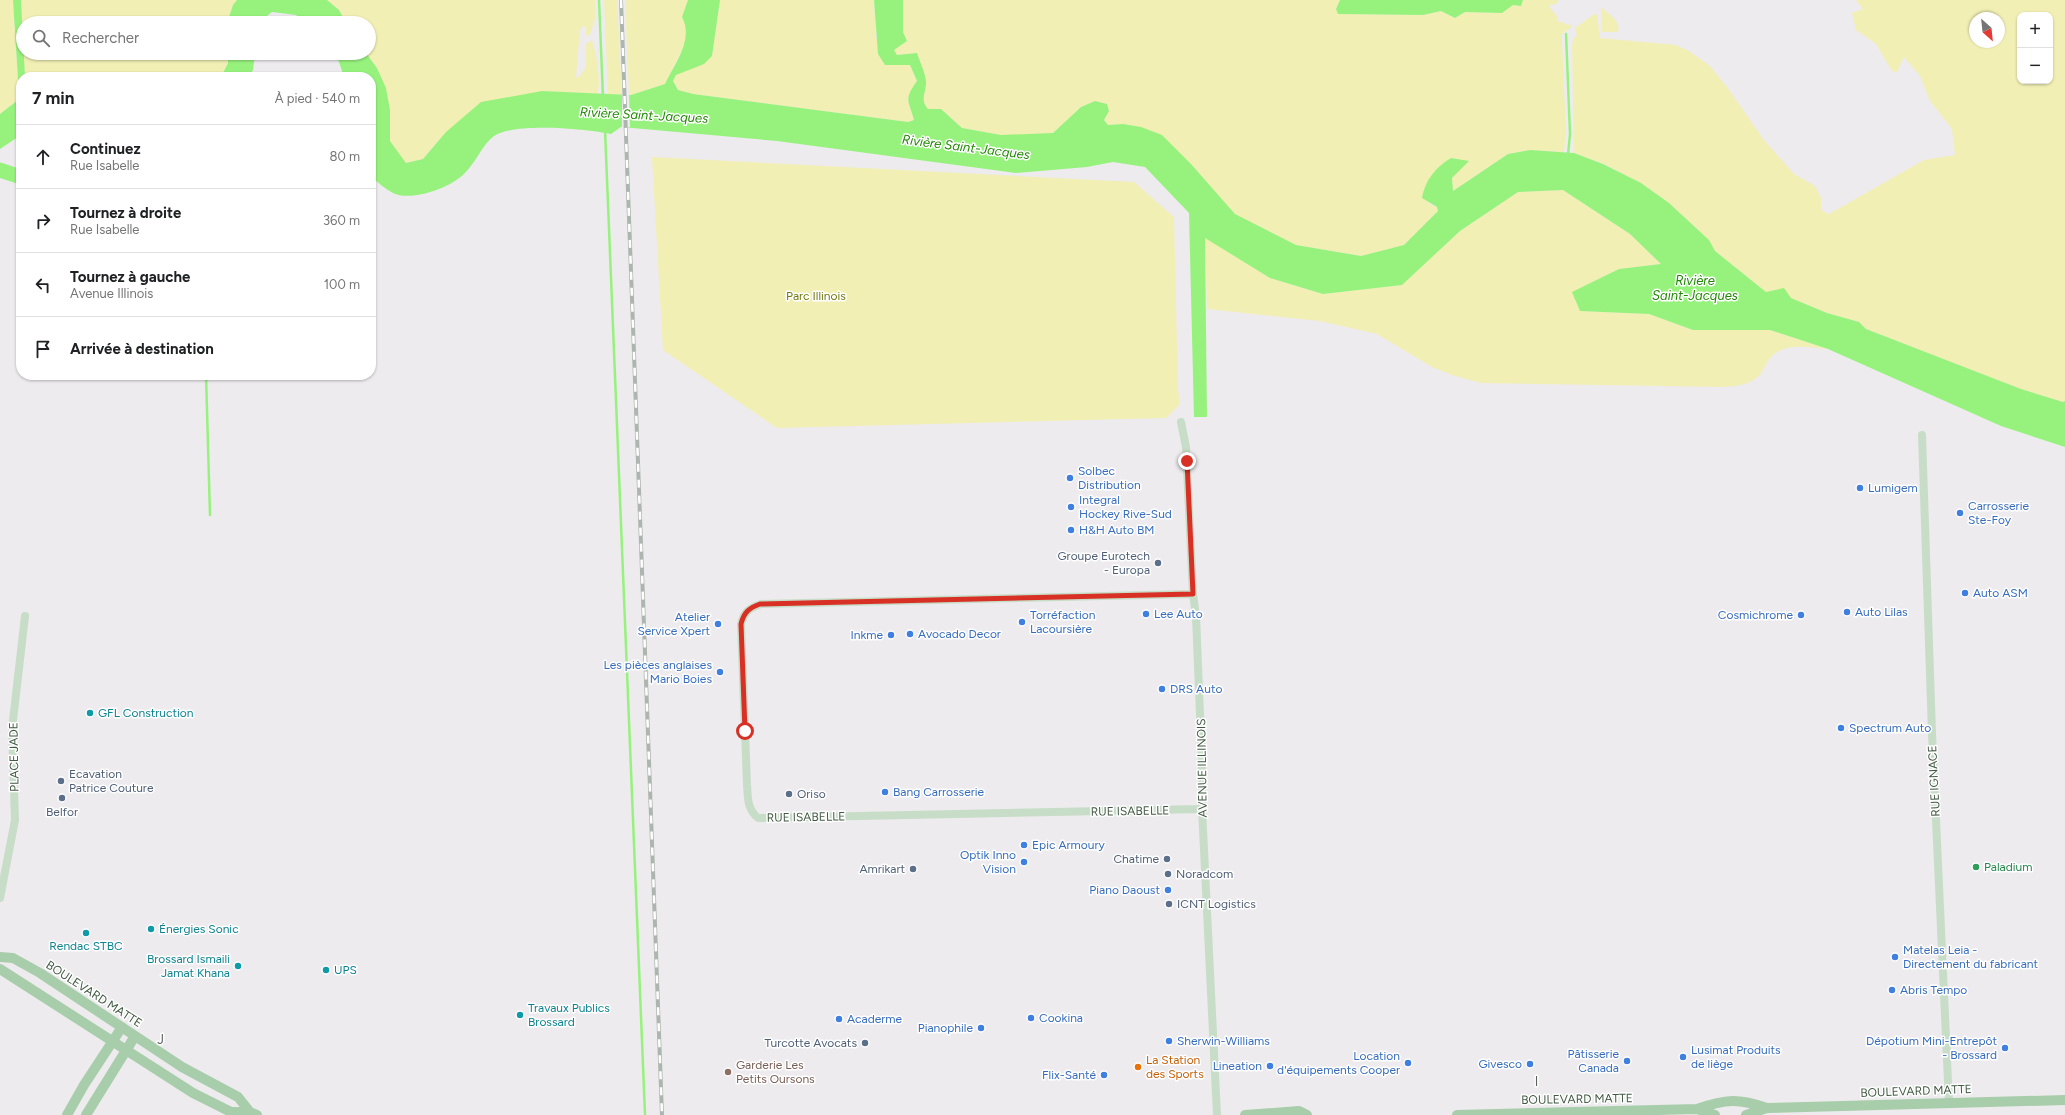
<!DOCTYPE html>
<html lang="fr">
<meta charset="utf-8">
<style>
:root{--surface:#fff;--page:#f2f2f2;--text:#202124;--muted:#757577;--line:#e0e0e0}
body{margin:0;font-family:Figtree,sans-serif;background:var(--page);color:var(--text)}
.controls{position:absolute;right:12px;top:12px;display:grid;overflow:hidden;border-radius:8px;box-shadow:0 1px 3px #0004}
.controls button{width:36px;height:36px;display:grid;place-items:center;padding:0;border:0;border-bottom:1px solid var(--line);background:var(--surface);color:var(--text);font:20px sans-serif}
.compass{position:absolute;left:1969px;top:12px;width:36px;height:36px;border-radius:50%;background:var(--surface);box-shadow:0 1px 3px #0004;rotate:153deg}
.stop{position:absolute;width:12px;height:12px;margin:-9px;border:3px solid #d93025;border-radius:50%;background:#fff}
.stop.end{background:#d93025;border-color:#fff;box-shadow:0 1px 4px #0008}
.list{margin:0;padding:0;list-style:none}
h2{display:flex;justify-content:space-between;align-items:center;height:52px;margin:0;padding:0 16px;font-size:17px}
h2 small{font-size:13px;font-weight:400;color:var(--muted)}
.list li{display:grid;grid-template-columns:26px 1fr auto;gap:12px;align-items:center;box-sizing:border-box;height:64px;padding:0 16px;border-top:1px solid var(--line)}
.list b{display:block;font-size:15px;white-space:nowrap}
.list p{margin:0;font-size:13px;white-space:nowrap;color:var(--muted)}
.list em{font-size:13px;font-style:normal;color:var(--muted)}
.icon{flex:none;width:22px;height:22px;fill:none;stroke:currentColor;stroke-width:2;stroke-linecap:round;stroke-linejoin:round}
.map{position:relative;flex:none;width:2065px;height:1115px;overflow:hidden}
.search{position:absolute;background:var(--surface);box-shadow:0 1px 3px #0004;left:16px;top:16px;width:360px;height:44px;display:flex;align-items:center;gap:10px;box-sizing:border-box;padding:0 14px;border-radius:22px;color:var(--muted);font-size:15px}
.panel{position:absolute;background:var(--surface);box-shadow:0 1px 3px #0004;left:16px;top:72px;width:360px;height:308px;border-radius:16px}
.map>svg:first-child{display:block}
.green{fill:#f1efb4;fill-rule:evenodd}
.water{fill:#97f27d}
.pier{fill:#edebee}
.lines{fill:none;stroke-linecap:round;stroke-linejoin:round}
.stream{stroke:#97f27d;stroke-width:2.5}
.river{stroke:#97f27d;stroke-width:15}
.minor{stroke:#c8ddc8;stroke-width:8}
.major{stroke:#a8cdaa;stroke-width:10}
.rail-casing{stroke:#adb6ae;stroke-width:4}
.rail{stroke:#fff;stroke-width:2.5;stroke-dasharray:8;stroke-linecap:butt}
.route{stroke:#d93025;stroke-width:5}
.shop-dot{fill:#3f7fe0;stroke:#fff;stroke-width:1.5}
.service-dot{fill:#5c6f8a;stroke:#fff;stroke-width:1.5}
.culture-dot{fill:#0f9aa8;stroke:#fff;stroke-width:1.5}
.leisure-dot{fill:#2e9e5b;stroke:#fff;stroke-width:1.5}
.food-dot{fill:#e8710a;stroke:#fff;stroke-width:1.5}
.education-dot{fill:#8d6e63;stroke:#fff;stroke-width:1.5}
.labels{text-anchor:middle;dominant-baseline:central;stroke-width:3;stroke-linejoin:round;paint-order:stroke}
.park-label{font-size:12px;fill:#727a0f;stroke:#fff}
.shop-label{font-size:12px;fill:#366cbe;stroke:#fff;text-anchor:start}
.service-label{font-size:12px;fill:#4e5e75;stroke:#fff;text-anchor:end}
.culture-label{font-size:12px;fill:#0d838f;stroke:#fff;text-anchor:start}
.street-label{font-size:12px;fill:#425a43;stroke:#fff}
.leisure-label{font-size:12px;fill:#27864d;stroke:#fff;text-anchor:start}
.food-label{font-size:12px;fill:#c56008;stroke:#fff;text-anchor:start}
.education-label{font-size:12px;fill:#785e54;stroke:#fff;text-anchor:start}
.water-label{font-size:13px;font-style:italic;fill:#228705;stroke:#fff}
.neighbourhood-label{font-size:13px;letter-spacing:1px;fill:#576158;stroke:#fff}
</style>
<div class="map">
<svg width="2065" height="1115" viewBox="0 0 2065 1115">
<rect width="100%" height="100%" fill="#edebee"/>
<!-- green -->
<path class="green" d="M 0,0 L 13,0 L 19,95 L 18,100 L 0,114 Z
M 21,0 L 237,0 L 233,5 L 227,23 L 23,23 L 23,43 Z
M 327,0 L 595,0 L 595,19 L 590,35 L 586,36 L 586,27 L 583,26 L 580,30 L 576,77 L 579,77 L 586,67 L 586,44 L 592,40 C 596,53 602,82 597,94 L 542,91 L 446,132 L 423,159 L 406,163 L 390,141 L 390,110 L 377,68 L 366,53 L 369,53 L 369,23 L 346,23 L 339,10 Z
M 604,0 L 617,0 L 622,95 L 608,94 Z
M 625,0 L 688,0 L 685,44 L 665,84 L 631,95 L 629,94 Z
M 720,0 L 874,0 L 876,37 L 886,65 L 910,65 L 917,82 C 903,100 909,101 914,120 L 908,122 L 693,94 L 678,90 L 673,81 L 676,75 L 712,56 Z
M 903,0 L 1340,0 L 1336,9 L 1339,14 L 1423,15 L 1441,11 L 1455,18 L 1465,12 L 1502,13 L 1513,5 L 1521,6 L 1523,0 L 1559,0 L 1556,4 L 1550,5 L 1550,8 L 1557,16 L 1557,21 L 1573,26 L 1562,34 L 1562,40 L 1566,134 L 1564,152 L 1530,150 L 1508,154 L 1453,191 L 1452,178 L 1468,161 L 1451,158 L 1429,204 L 1437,207 L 1438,211 L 1404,245 L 1361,256 L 1296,245 L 1235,214 L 1191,164 L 1123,124 L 1108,125 L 1104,120 L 1109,111 L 1106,104 L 1095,101 L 1081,107 L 1053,133 L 1035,135 L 1001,135 L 962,128 L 941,109 L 928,109 C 919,99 927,92 926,81 C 925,72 920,62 917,53 L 896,55 L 894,49 L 907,41 L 903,32 Z
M 1856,0 L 2065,0 L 2065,401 L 2063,402 L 2021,389 L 1866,329 L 1859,322 L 1827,313 L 1791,298 L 1766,292 L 1715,251 L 1709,240 L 1669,203 L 1641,183 L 1604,164 L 1574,153 L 1572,45 L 1574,37 L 1577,37 L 1575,28 L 1593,15 L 1597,14 L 1600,38 L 1676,45 L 1689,51 L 1710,66 L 1727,87 L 1764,140 L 1794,174 L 1815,186 L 1821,198 L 1821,210 L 1829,214 L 1924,160 L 1955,155 L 1952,129 L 1930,101 L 1920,76 L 1904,57 L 1897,72 L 1892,71 L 1876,44 L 1856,30 L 1852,13 L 1863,9 ZM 2020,15 L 2050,15 L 2050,81 L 2020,81 ZM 1975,18 L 1999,18 L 1999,42 L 1975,42 Z
M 1601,7 C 1609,14 1621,21 1618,32 L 1602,32 Z
M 23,53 L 228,53 L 228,63 L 221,77 L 25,77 Z
M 652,157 L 1134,182 L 1174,217 L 1178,390 L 1180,404 L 1166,418 L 777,428 L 663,350 Z
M 1563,190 L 1630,234 L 1661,264 L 1619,269 L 1573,292 L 1580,311 L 1649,314 L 1693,330 L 1770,330 L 1828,349 C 1814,348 1794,344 1781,350 C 1764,357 1767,371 1755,379 C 1746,386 1733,386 1722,387 L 1481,383 L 1452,375 L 1432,367 L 1377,334 L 1320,321 L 1207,309 L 1205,237 L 1270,278 L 1323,294 L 1401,285 L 1460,231 L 1518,192 Z"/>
<!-- water -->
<path class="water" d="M 13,0 L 21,0 L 25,77 L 21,77 L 21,135 L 0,149 L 0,114 L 18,100 L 19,95 Z
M 237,0 L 327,0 L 339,10 L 346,23 L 306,23 L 296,15 L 272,12 L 258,23 L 227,23 L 233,5 Z
M 688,0 L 720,0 L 712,56 L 704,64 L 676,75 L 673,81 L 678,90 L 693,94 L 908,122 L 914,120 C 909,101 903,100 917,81 L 910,65 L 885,65 L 878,54 L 874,0 L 903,0 L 903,32 L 907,41 L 894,50 L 897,55 L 917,53 C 920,62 925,72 926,81 C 927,92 919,99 928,109 L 941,109 L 962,128 L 1001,135 L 1053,133 L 1081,107 L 1095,101 L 1107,104 L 1109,111 L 1104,120 L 1108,125 L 1123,124 L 1141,127 L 1162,135 L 1191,164 L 1235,214 L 1296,245 L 1361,256 L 1404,245 L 1438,211 L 1437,207 L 1422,198 C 1425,180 1436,167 1451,158 L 1469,161 L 1452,178 L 1453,191 L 1508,154 L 1530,150 L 1574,153 L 1603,164 L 1641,183 L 1669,203 L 1709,240 L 1715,251 L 1766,292 L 1784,288 L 1791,298 L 1827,313 L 1859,322 L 1866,329 L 2021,389 L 2063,402 L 2065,401 L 2065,447 L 2001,426 L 1828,349 L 1770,330 L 1693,330 L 1649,314 L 1580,311 L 1572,292 L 1619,269 L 1661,264 L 1630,234 L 1563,190 L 1518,192 L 1460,231 L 1402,285 L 1323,294 L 1270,278 L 1205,238 L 1207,417 L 1194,417 L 1189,213 L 1145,167 L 1113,162 L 1087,167 L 1016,173 L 777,141 L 621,127 L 611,134 C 587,129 515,122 494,136 C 482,145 475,164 464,174 C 450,188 411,202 393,193 C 385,189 378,182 371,177 L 371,77 L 344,77 L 338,59 L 333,53 L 366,53 L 377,68 L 386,88 L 390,110 L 390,141 L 406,163 L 423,159 L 446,132 L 481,102 L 542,91 L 631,95 L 665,84 C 675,63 694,40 682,17 Z
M 1340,0 L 1523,0 L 1521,6 L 1513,5 L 1502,13 L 1465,12 L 1455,18 L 1441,11 L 1423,15 L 1338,14 L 1336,9 Z
M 228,53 L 255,53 L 253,70 L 249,77 L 221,77 L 228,63 Z"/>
<!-- pier -->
<path class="pier" d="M 629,93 L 630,127 L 622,128 L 622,94 Z"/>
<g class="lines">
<!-- stream -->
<path class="stream" d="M 599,0 L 603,97
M 1566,34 L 1570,134 L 1568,155
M 605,130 L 645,1115
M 206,375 L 210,515"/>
<!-- river -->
<path class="river" d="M 0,170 L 21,177"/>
<!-- minor -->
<path class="minor" d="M 1181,422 L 1186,447 L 1193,594 L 1196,616 L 1202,764 L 1202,809 L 1217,1115
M 1922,435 L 1932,733 L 1949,1103
M 1193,594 L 761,604 C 749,608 744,612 741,624 L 747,785 C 748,798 747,809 758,818 L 1202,809
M 0,898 L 15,820 L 12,729 L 25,616"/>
<!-- major -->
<path class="major" d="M 0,957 L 13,958 L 40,973 L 182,1067 L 238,1097 L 250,1112
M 0,969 L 193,1093 L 231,1112 L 250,1112 L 257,1115
M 1697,1109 L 1715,1115
M 67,1115 L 84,1085 L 122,1027
M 86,1115 L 135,1036
M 1245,1115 L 1299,1111 L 1307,1115
M 1457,1115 L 1697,1109 C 1726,1099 1738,1098 1767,1108
M 1746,1115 L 1767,1108 L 2065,1100"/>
<!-- rail casing -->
<g class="rail-casing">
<path id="rail" d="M 621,0 L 662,1115"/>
</g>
<!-- rail -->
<use href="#rail" class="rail"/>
</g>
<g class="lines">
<!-- route -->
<path class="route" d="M 745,731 L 741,624 C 744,612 749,608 760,604 L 1193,594 L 1187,461"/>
</g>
<!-- markers -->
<g class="shop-dot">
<circle cx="1070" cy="478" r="4"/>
<circle cx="1860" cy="488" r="4"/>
<circle cx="1071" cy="507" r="4"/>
<circle cx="1960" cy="513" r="4"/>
<circle cx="1071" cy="530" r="4"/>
<circle cx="1965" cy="593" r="4"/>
<circle cx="1847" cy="612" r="4"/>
<circle cx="1146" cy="614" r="4"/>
<circle cx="1801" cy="615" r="4"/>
<circle cx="1022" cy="622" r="4"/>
<circle cx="718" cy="624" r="4"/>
<circle cx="910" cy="634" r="4"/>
<circle cx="891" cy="635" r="4"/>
<circle cx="720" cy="672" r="4"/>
<circle cx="1162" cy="689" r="4"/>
<circle cx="1841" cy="728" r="4"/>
<circle cx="885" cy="792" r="4"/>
<circle cx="1024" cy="845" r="4"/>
<circle cx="1024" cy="862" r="4"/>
<circle cx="1168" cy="890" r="4"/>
<circle cx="1895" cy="957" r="4"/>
<circle cx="1892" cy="990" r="4"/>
<circle cx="1031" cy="1018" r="4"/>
<circle cx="839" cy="1019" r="4"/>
<circle cx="981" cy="1028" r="4"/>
<circle cx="1169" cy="1041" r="4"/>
<circle cx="2005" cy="1048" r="4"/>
<circle cx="1683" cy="1057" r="4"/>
<circle cx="1627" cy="1061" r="4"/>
<circle cx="1408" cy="1063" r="4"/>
<circle cx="1530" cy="1064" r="4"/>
<circle cx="1270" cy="1066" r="4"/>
<circle cx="1104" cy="1075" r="4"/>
</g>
<g class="service-dot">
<circle cx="1158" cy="563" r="4"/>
<circle cx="61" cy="781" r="4"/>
<circle cx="789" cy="794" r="4"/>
<circle cx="62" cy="798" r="4"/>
<circle cx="1167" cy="859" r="4"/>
<circle cx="913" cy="869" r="4"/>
<circle cx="1168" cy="874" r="4"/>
<circle cx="1169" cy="904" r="4"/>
<circle cx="865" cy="1043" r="4"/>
</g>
<g class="culture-dot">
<circle cx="90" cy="713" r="4"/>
<circle cx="151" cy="929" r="4"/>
<circle cx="86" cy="933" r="4"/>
<circle cx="238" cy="966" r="4"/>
<circle cx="326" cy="970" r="4"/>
<circle cx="520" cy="1015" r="4"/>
</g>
<circle class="leisure-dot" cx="1976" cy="867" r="4"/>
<circle class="food-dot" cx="1138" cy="1067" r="4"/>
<circle class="education-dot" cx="728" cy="1072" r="4"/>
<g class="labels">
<!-- park labels -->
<g class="park-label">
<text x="816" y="296">Parc Illinois</text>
</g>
<!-- shop labels -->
<g class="shop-label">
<text x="1078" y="471">Solbec<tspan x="1078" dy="14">Distribution</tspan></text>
<text x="1868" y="488">Lumigem</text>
<text x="1079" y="500">Integral<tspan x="1079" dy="14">Hockey Rive-Sud</tspan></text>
<text x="1968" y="506">Carrosserie<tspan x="1968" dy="14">Ste-Foy</tspan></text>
<text x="1079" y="530">H&amp;H Auto BM</text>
<text x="1973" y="593">Auto ASM</text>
<text x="1855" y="612">Auto Lilas</text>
<text x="1154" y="614">Lee Auto</text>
<text x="1030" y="615">Torréfaction<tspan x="1030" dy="14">Lacoursière</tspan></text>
<text x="1793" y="615" text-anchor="end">Cosmichrome</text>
<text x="710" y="617" text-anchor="end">Atelier<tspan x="710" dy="14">Service Xpert</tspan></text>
<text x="918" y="634">Avocado Decor</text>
<text x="883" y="635" text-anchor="end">Inkme</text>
<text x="712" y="665" text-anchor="end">Les pièces anglaises<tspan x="712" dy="14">Mario Boies</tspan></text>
<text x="1170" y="689">DRS Auto</text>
<text x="1849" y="728">Spectrum Auto</text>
<text x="893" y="792">Bang Carrosserie</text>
<text x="1032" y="845">Epic Armoury</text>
<text x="1016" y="855" text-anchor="end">Optik Inno<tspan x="1016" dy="14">Vision</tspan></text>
<text x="1160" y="890" text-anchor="end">Piano Daoust</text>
<text x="1903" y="950">Matelas Leia -<tspan x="1903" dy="14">Directement du fabricant</tspan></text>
<text x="1900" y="990">Abris Tempo</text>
<text x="1039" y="1018">Cookina</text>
<text x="847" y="1019">Acaderme</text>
<text x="973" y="1028" text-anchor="end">Pianophile</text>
<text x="1177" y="1041">Sherwin-Williams</text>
<text x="1997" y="1041" text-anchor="end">Dépotium Mini-Entrepôt<tspan x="1997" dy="14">- Brossard</tspan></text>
<text x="1691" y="1050">Lusimat Produits<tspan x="1691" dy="14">de liège</tspan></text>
<text x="1619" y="1054" text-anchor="end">Pâtisserie<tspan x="1619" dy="14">Canada</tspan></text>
<text x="1400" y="1056" text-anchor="end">Location<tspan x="1400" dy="14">d'équipements Cooper</tspan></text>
<text x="1522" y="1064" text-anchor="end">Givesco</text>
<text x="1262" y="1066" text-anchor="end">Lineation</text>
<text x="1096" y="1075" text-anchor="end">Flix-Santé</text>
</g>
<!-- service labels -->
<g class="service-label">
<text x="1150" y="556">Groupe Eurotech<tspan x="1150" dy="14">- Europa</tspan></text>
<text x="69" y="774" text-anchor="start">Ecavation<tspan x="69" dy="14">Patrice Couture</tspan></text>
<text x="797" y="794" text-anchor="start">Oriso</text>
<text x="62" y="812" text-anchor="middle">Belfor</text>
<text x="1159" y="859">Chatime</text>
<text x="905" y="869">Amrikart</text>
<text x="1176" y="874" text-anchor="start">Noradcom</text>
<text x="1177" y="904" text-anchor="start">ICNT Logistics</text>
<text x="857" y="1043">Turcotte Avocats</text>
</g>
<!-- culture labels -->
<g class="culture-label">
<text x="98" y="713">GFL Construction</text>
<text x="159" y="929">Énergies Sonic</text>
<text x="86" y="946" text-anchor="middle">Rendac STBC</text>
<text x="230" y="959" text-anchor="end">Brossard Ismaili<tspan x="230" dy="14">Jamat Khana</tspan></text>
<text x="334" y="970">UPS</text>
<text x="528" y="1008">Travaux Publics<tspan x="528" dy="14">Brossard</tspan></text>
</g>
<!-- street labels -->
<g class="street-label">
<text transform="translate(14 757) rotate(-91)">PLACE JADE</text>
<text transform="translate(1202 768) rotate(-91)">AVENUE ILLINOIS</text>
<text transform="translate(1934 781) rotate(-93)">RUE IGNACE</text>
<text transform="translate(1130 811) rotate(-1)">RUE ISABELLE</text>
<text transform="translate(806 817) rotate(-1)">RUE ISABELLE</text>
<text transform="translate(94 994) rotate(33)">BOULEVARD MATTE</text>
<text transform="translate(1916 1091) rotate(-2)">BOULEVARD MATTE</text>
<text transform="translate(1577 1099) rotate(-1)">BOULEVARD MATTE</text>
</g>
<!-- leisure labels -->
<g class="leisure-label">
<text x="1984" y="867">Paladium</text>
</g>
<!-- food labels -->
<g class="food-label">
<text x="1146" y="1060">La Station<tspan x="1146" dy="14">des Sports</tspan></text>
</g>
<!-- education labels -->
<g class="education-label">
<text x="736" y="1065">Garderie Les<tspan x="736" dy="14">Petits Oursons</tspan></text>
</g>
<!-- water labels -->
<g class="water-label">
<text transform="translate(644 115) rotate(3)">Rivière Saint-Jacques</text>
<text transform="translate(966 147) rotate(7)">Rivière Saint-Jacques</text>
<text x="1695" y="280">Rivière<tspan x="1695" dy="15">Saint-Jacques</tspan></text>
</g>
<!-- neighbourhood labels -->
<g class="neighbourhood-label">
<text x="161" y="1039">J</text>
<text x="1537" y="1081">I</text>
</g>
</g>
</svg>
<div class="controls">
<button>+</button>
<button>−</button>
</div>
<svg class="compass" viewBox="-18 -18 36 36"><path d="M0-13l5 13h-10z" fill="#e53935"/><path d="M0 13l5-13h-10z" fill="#757577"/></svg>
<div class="stop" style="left:745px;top:731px"></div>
<div class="stop end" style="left:1187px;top:461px"></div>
<div class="search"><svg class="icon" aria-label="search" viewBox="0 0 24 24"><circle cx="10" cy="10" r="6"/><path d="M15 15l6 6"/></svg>Rechercher</div>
<section class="panel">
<h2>7 min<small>À pied · 540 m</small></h2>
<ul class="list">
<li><svg class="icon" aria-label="ahead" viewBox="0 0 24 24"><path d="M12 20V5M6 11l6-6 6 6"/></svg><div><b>Continuez</b><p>Rue Isabelle</p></div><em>80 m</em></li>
<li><svg class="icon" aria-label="right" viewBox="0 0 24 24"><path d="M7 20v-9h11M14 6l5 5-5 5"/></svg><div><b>Tournez à droite</b><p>Rue Isabelle</p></div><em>360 m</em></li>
<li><svg class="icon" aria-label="left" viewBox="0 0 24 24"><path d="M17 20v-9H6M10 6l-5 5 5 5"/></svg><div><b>Tournez à gauche</b><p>Avenue Illinois</p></div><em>100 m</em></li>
<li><svg class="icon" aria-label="arrive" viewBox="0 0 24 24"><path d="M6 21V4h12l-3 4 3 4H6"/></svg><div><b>Arrivée à destination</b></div></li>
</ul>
</section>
</div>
